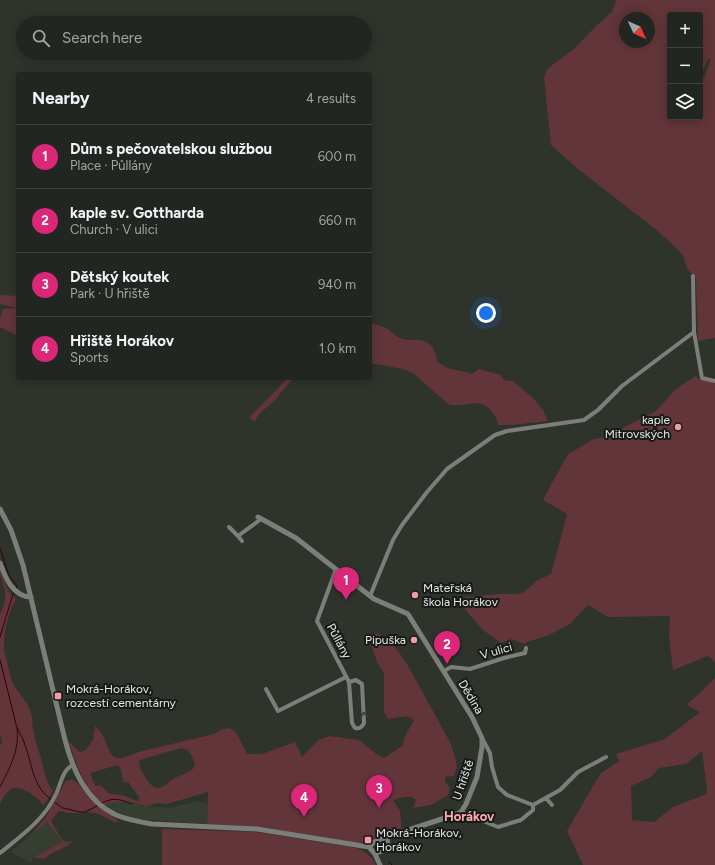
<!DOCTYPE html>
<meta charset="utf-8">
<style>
:root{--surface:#222621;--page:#2a2e2a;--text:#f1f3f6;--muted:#a2a5a5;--line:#3f433f;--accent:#db2777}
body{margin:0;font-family:Figtree,sans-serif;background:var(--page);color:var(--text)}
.controls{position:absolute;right:12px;top:12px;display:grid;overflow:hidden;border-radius:4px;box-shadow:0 2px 10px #0003}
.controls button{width:36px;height:36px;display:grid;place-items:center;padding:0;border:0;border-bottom:1px solid var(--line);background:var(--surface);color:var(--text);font:20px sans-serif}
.compass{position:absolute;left:619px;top:12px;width:36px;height:36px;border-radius:50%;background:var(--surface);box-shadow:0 2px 10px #0003;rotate:134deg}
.you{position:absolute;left:486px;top:313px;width:14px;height:14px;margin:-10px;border:3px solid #fff;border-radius:50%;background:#1a73e8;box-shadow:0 0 0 6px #1a73e833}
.badge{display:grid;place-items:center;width:26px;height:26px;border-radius:50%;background:var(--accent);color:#fff;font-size:13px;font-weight:700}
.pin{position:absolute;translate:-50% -33px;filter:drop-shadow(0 1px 2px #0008)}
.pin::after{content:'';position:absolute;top:21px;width:14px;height:12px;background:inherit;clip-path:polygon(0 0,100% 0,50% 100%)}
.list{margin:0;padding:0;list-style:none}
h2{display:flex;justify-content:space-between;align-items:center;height:52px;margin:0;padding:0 16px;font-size:17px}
h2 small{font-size:13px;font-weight:400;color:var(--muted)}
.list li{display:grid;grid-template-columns:26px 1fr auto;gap:12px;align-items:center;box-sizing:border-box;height:64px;padding:0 16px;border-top:1px solid var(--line)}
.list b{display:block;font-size:15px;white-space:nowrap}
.list p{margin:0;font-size:13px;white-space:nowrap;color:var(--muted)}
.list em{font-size:13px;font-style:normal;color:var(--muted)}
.icon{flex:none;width:22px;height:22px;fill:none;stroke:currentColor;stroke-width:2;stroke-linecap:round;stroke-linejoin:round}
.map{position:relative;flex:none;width:715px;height:865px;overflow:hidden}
.search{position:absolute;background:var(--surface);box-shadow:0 2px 10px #0003;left:16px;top:16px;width:356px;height:44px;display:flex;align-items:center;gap:10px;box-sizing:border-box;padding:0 14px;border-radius:22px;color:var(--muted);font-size:15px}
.panel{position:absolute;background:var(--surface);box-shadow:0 2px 10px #0003;left:16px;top:72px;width:356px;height:308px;border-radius:4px}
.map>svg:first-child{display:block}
.built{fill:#363e32}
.green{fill:#61353a;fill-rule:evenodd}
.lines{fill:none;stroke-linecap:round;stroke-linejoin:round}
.stream{stroke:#32020c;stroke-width:1}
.minor{stroke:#7c7e7a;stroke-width:4}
.tertiary{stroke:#7c7e7a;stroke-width:5}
.oneway{stroke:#3b3d3a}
.poi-dot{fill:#f49aa2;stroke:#181a17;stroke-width:1.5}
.labels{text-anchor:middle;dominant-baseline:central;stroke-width:4;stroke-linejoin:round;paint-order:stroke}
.poi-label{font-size:12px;fill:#e5e8e3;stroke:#181a17;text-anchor:start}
.street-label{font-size:12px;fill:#e5e8e3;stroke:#181a17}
.neighbourhood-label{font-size:13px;font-weight:bold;fill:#fea9b0;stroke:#181a17}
</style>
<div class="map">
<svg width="715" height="865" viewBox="0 0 715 865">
<rect width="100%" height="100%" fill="#2e332c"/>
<!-- built -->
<path class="built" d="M 113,802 L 134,802 L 145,806 L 169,808 L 194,802 L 204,802 L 207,804 L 207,824 L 136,819 L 122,815 L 114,811 L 104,805 Z
M 47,821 L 63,842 L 33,858 L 31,863 L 13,853 L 12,851 Z"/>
<!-- green -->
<path class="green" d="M 616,0 L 715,0 L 715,338 L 698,341 L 696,278 L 688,270 L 683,256 L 678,250 L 659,232 L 578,169 L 551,145 L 544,78 L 547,69 L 575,48 L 596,26 L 612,12 ZM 670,15 L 700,15 L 700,78 L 708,59 L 711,59 L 704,77 L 700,79 L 700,117 L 670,117 ZM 625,18 L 649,18 L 649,42 L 625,42 Z
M 0,295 L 18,296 L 18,336 L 0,327 L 0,318 L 3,309 L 17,308 L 0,304 Z
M 370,323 C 376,325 383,326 388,329 C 392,332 395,336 400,338 C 405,340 408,340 413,340 C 431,339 434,347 438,362 C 443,366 449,369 456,370 C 463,372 465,371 472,374 L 479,369 L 501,375 L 504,380 L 513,381 L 533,398 L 543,410 L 548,421 L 513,425 L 498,425 C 498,420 496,417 493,413 C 479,394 464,410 448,404 L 413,373 L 403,369 L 370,363 Z
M 696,376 L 699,379 L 707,378 L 715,379 L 715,662 L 708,656 L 673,670 L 669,637 L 670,616 L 608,617 L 588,605 L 570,624 L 549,635 L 527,642 L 525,644 L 511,639 L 501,643 L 483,630 L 457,600 L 466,597 L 499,594 L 516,594 L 524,592 L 538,580 L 551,574 L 567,514 L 543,500 L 554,479 L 568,454 L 594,439 L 605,437 L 656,411 L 674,391 L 680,386 Z
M 288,378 L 294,378 C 288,384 282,391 277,398 C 270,406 258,412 255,422 L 249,418 Z
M 0,571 L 9,592 L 16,599 C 8,612 4,631 4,646 C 4,651 5,656 7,661 C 9,670 10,677 14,685 C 19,694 28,702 31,713 C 33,718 32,723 33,728 C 34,739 38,748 41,758 C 44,769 45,780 52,790 L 53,790 L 52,793 L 43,806 C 40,799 23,786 14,788 C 7,789 3,799 0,804 L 0,746 L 2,742 L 0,733 L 0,614 C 4,605 7,597 4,588 C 3,582 0,577 0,571 Z
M 377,633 L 391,642 L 406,662 L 450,742 L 455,756 L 457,767 L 454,776 L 445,777 L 445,782 L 450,788 L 448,795 L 431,805 L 413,808 L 416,800 C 410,794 400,798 393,800 L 400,811 L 402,830 L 371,840 L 371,841 L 355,843 L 268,828 L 207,824 L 208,792 L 167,804 L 157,803 L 149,806 L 145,806 L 134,802 L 113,802 L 105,805 L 103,810 L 116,819 L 118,823 L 112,821 L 97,813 L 94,813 L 87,812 L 78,813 L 67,813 L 60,811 L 58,812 L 51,821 C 52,823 61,838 63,840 C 64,841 65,841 66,842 L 72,841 C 68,849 52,850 45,859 L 34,857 L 63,842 L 47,822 L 31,835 L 46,817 L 65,782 C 74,775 80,786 85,793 L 89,790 L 80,772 L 68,741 L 80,752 L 86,750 L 93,740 L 95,726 C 106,734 107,753 114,757 C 122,761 131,754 138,752 C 162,746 186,741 210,735 L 216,733 L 222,729 L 229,728 L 236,732 L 247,754 L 262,754 L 295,742 L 302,757 L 319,740 L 329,736 L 359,740 L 379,756 L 384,758 L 402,746 L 407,732 L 414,720 L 407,716 L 388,719 L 384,712 L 384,674 L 377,662 L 369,638 ZM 181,748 C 191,749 192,757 195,765 C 192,773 184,773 177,777 C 171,779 165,788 158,788 C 150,789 139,768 139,762 L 140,760 ZM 118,765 L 120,767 L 123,781 L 125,782 L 128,782 L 139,797 L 139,801 L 137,801 L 125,796 L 108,793 L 101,785 L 96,786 C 94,783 91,778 91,773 L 97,771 Z
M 715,678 L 715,865 L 583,865 L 567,831 L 600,774 L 619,761 L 616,754 L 665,739 L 700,712 L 687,705 ZM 702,751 L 707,789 L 706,794 L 673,807 L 654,822 L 632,820 L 631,786 L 651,777 L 659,768 L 686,764 Z
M 162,829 L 256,832 L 357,848 C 366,852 371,856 376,865 L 162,865 Z"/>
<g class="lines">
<!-- stream -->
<path class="stream" d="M 0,548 L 9,576 L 17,586 L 17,588
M 0,637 L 12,597 L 14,592
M 0,660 L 16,724
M 16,725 C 19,732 23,738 25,745 C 32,764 33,788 52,800
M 0,787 C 10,768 20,749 17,728
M 54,802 L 63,808 L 80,812 L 85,812 L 97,806
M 102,803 C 114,797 119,799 132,804
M 389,862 L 392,865"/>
<!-- minor -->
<path class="minor" d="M 693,276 L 694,332 L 702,378 L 715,381
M 229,527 L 238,536 L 261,519
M 238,536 L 242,541
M 336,569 L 317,621 L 349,682 L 352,723 L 355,728 C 360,729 362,727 364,723 L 362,684 L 356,680 L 349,682
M 370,596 L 393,540 L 402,525 L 427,492 L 447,469 L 495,435 L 507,431 L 584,420 L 598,410 L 622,386 L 694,332
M 444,671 L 451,667 L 470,669 L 504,658 L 525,653 L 526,648
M 266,689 L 278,711 L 346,677
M 482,738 L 490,753 L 492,767 L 498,787 L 507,795 L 533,805 L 560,790 L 578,772 L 606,757
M 546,798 L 552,805
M 461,812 L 498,827 L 521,820 L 533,810 L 533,805
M 0,853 C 21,836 45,819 56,794 C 61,784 62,770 73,765
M 375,854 L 383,851 L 389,847 L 387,837"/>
<!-- tertiary -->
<path class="tertiary" d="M 0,509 L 11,530 L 23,565 L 65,740 C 73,770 86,801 116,815 C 128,820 140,822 152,824 L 257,829 L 369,847
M 258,517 L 296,538 L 374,599 L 408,614 L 472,717 L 482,738 L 482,747 L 477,777 L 466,804 L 461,812 L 457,814 L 387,837 L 374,842 L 369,847
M 0,563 C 5,577 13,597 31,597
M 369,847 L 375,854 L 380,865"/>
</g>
<!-- one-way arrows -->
<defs><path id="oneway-chevron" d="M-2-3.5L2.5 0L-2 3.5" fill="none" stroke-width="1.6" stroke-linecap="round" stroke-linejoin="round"/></defs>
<use class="oneway" href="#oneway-chevron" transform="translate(364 715) rotate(-94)"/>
<!-- markers -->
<g class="poi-dot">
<circle cx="678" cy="427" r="4"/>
<circle cx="415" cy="595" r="4"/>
<circle cx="414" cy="640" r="4"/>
<rect x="54" y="692" width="8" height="8" rx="2"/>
<rect x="364" y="836" width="8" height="8" rx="2"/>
</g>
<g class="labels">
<!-- poi labels -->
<g class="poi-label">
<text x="670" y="420" text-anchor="end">kaple<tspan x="670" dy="14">Mitrovských</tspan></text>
<text x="423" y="588">Mateřská<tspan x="423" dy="14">škola Horákov</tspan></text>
<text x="406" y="640" text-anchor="end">Pipuška</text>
<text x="66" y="689">Mokrá-Horákov,<tspan x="66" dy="14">rozcestí cementárny</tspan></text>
<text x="376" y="833">Mokrá-Horákov,<tspan x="376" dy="14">Horákov</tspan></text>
</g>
<!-- street labels -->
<g class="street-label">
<text transform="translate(339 641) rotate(62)">Půllány</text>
<text transform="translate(496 651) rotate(-16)">V ulici</text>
<text transform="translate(471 697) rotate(59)">Dědina</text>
<text transform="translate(463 780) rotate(-71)">U hřiště</text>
</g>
<!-- neighbourhood labels -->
<g class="neighbourhood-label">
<text x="469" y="816">Horákov</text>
</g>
</g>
</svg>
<div class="controls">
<button>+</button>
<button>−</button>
<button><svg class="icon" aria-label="layers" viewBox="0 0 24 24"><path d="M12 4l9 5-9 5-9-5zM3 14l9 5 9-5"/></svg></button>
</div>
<svg class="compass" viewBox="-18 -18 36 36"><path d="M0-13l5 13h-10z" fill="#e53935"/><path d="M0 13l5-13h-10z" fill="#a2a5a5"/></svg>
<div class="you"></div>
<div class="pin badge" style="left:346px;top:600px">1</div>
<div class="pin badge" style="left:447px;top:664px">2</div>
<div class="pin badge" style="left:379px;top:808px">3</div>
<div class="pin badge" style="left:304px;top:817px">4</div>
<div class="search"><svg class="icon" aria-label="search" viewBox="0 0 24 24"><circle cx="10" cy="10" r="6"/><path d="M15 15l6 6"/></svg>Search here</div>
<section class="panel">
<h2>Nearby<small>4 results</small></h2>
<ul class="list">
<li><span class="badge">1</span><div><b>Dům s pečovatelskou službou</b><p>Place · Půllány</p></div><em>600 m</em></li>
<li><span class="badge">2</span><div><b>kaple sv. Gottharda</b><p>Church · V ulici</p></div><em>660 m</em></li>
<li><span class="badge">3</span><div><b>Dětský koutek</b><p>Park · U hřiště</p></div><em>940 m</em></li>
<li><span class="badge">4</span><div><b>Hřiště Horákov</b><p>Sports</p></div><em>1.0 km</em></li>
</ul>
</section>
</div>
